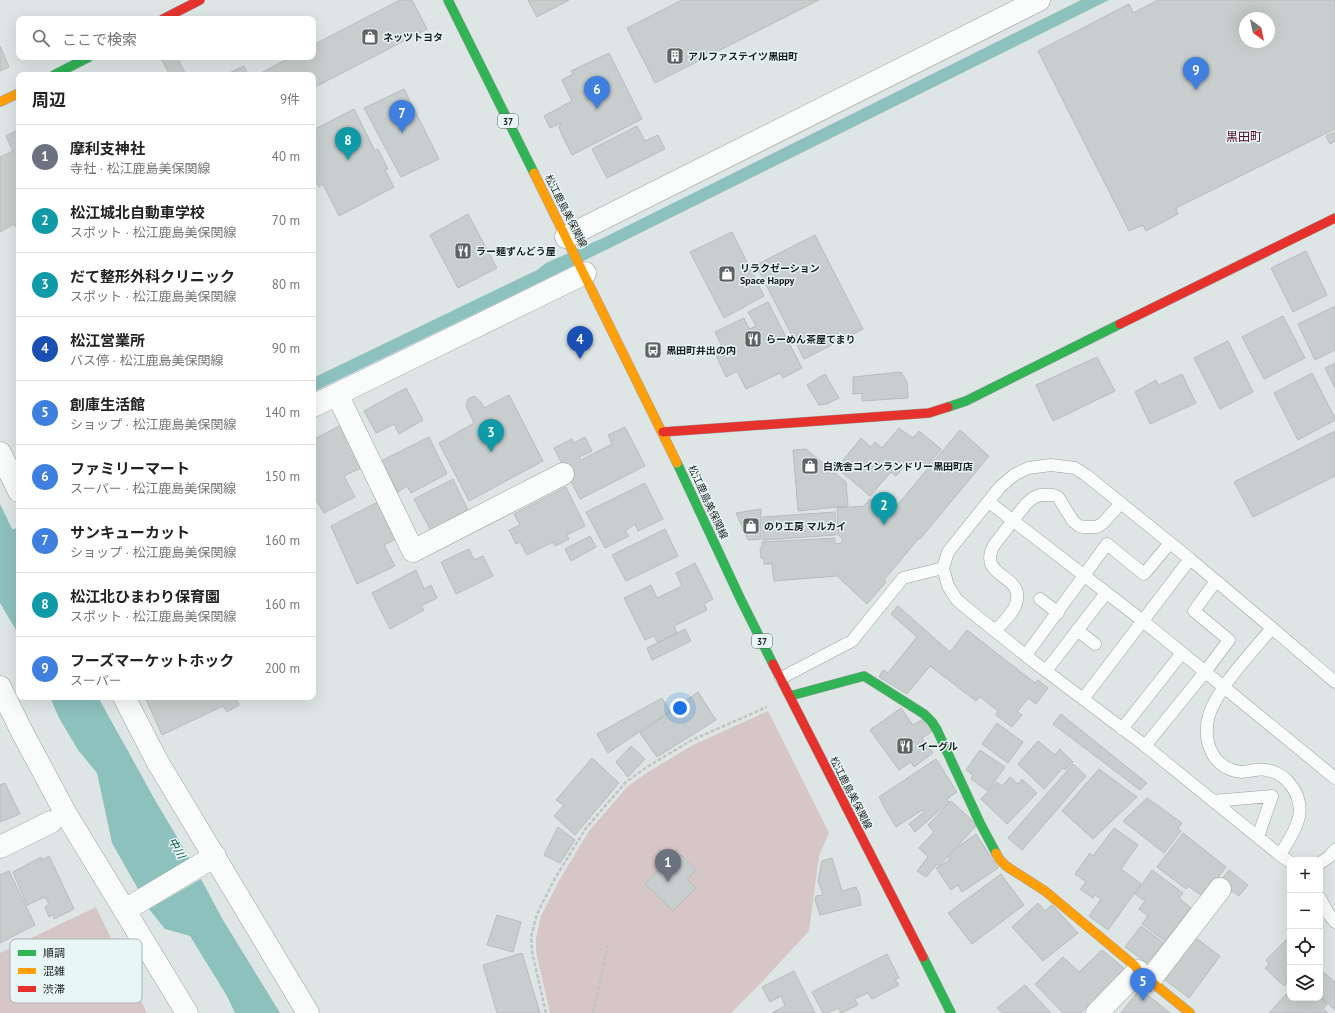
<!DOCTYPE html>
<html lang="ja">
<meta charset="utf-8">
<style>
:root{--surface:#fff;--page:#f6f6f6;--text:#222;--muted:#767676;--line:#e0e0e0;--accent:#0f766e}
body{margin:0;font-family:"PT Sans","Noto Sans JP",sans-serif;background:var(--page);color:var(--text)}
.controls{position:absolute;right:12px;bottom:12px;display:grid;overflow:hidden;border-radius:8px;box-shadow:0 4px 16px #0002}
.controls button{width:36px;height:36px;display:grid;place-items:center;padding:0;border:0;border-bottom:1px solid var(--line);background:var(--surface);color:var(--text);font:20px sans-serif}
.compass{position:absolute;left:1239px;top:12px;width:36px;height:36px;border-radius:50%;background:var(--surface);box-shadow:0 4px 16px #0002;rotate:147deg}
.you{position:absolute;left:680px;top:708px;width:14px;height:14px;margin:-10px;border:3px solid #fff;border-radius:50%;background:#1a73e8;box-shadow:0 0 0 6px #1a73e833}
.badge{display:grid;place-items:center;width:26px;height:26px;border-radius:50%;background:var(--accent);color:#fff;font-size:13px;font-weight:700}
.pin{position:absolute;translate:-50% -33px;filter:drop-shadow(0 1px 2px #0008)}
.pin::after{content:'';position:absolute;top:21px;width:14px;height:12px;background:inherit;clip-path:polygon(0 0,100% 0,50% 100%)}
.list{margin:0;padding:0;list-style:none}
h2{display:flex;justify-content:space-between;align-items:center;height:52px;margin:0;padding:0 16px;font-size:17px}
h2 small{font-size:13px;font-weight:400;color:var(--muted)}
.list li{display:grid;grid-template-columns:26px 1fr auto;gap:12px;align-items:center;box-sizing:border-box;height:64px;padding:0 16px;border-top:1px solid var(--line)}
.list b{display:block;font-size:15px;white-space:nowrap}
.list p{margin:0;font-size:13px;white-space:nowrap;color:var(--muted)}
.list em{font-size:13px;font-style:normal;color:var(--muted)}
.icon{flex:none;width:22px;height:22px;fill:none;stroke:currentColor;stroke-width:2;stroke-linecap:round;stroke-linejoin:round}
.map{position:relative;flex:none;width:1335px;height:1013px;overflow:hidden}
.search{position:absolute;background:var(--surface);box-shadow:0 4px 16px #0002;left:16px;top:16px;width:300px;height:44px;display:flex;align-items:center;gap:10px;box-sizing:border-box;padding:0 14px;border-radius:8px;color:var(--muted);font-size:15px}
.panel{position:absolute;background:var(--surface);box-shadow:0 4px 16px #0002;left:16px;top:72px;width:300px;height:628px;border-radius:8px}
.map>svg:first-child{display:block}
.green{fill:#d7c6c8}
.water{fill:#8dc1be}
.lines{fill:none;stroke-linecap:round;stroke-linejoin:round}
.stream{stroke:#8dc1be;stroke-width:8}
.building{fill:#c8cecd;stroke:#b6bdbc;fill-rule:evenodd}
.lane-casing{stroke:#9aa09f;stroke-width:13}
.street-casing{stroke:#9aa09f;stroke-width:23}
.fast-casing{stroke:#9aa09f;stroke-width:10}
.slow-casing{stroke:#9aa09f;stroke-width:10}
.jam-casing{stroke:#9aa09f;stroke-width:10}
.path{stroke:#c2c4c4;stroke-width:2.5;stroke-dasharray:4 2;stroke-linecap:butt}
.lane{stroke:#fafbfb;stroke-width:12}
.street{stroke:#fafbfb;stroke-width:22}
.fast{stroke:#30b455;stroke-width:9}
.slow{stroke:#ff9f0a;stroke-width:9}
.jam{stroke:#e5322d;stroke-width:9}
.labels{text-anchor:middle;dominant-baseline:central;stroke-width:3;stroke-linejoin:round;paint-order:stroke}
.shield{fill:#e8f6f5;stroke:#575f5e;stroke-width:1}
.shield-label{font-size:9px;font-weight:bold;fill:#191e1d}
.poi-label{font-size:10px;font-weight:bold;fill:#191e1d;stroke:#e8f6f5;text-anchor:start}
.street-label{font-size:10px;fill:#191e1d;stroke:#e8f6f5}
.water-label{font-size:11px;font-style:italic;fill:#084b48;stroke:#e8f6f5}
.quarter-label{font-size:12px;fill:#500a1f;stroke:#e8f6f5}
.key{fill:#e8f6f5;stroke:#aab5b4;stroke-width:1}
.key-label{font-size:11px;fill:#191e1d}
</style>
<div class="map">
<svg width="1335" height="1013" viewBox="0 0 1335 1013">
<rect width="100%" height="100%" fill="#dee6e5"/>
<!-- green -->
<path class="green" d="M 768,711 L 829,833 L 819,856 L 809,931 L 760,984 L 731,1013 L 550,1013 L 536,952 L 536,938 L 541,916 L 560,879 L 589,831 L 628,786 L 648,772 L 693,745 Z
M 96,907 L 147,1013 L 0,1013 L 0,953 Z"/>
<!-- water -->
<path class="water" d="M 1081,0 L 1109,0 L 608,249 L 313,392 L 313,378 L 537,270 L 546,263 L 603,238 Z
M 0,504 L 19,543 L 19,635 L 0,603 Z
M 50,697 L 98,697 L 155,800 L 190,859 L 138,889 L 112,843 L 97,773 L 78,750 L 59,718 Z
M 201,879 L 223,920 L 280,1013 L 235,1013 L 227,996 L 190,936 L 165,929 L 149,909 Z"/>
<g class="lines">
<!-- stream -->
<path class="stream" d="M 0,540 L 19,531"/>
</g>
<!-- building -->
<path class="building" d="M 400,0 L 412,0 L 427,29 L 313,88 L 313,75 L 260,75 L 259,74 L 291,57 L 313,57 L 313,45 Z
M 528,0 L 569,0 L 537,17 Z
M 682,0 L 819,0 L 655,83 L 627,28 Z
M 1158,0 L 1335,0 L 1335,129 L 1176,208 L 1178,214 L 1146,231 L 1143,225 L 1129,231 L 1038,51 L 1129,4 L 1133,13 ZM 1245,18 L 1269,18 L 1269,42 L 1245,42 Z
M 0,46 L 9,67 L 0,71 Z
M 609,53 L 642,119 L 572,155 L 562,135 L 559,127 L 561,123 L 550,128 L 544,116 L 572,101 L 562,80 L 573,74 L 571,71 Z
M 168,57 L 177,57 L 186,75 L 170,75 L 162,60 Z
M 244,66 L 248,75 L 225,75 Z
M 404,89 L 439,159 L 401,177 L 364,108 Z
M 354,109 L 375,151 L 378,149 L 388,169 L 385,170 L 394,187 L 339,216 L 323,184 L 319,187 L 313,175 L 313,130 Z
M 637,126 L 645,141 L 658,135 L 665,149 L 607,178 L 592,149 Z
M 19,129 L 19,230 L 18,230 L 14,224 L 0,232 L 0,157 L 13,151 L 6,136 Z
M 1335,132 L 1335,141 L 1330,144 L 1326,136 Z
M 468,214 L 497,268 L 458,288 L 430,235 Z
M 732,232 L 764,296 L 724,318 L 690,252 Z
M 815,235 L 863,329 L 804,359 L 756,265 Z
M 1306,251 L 1327,295 L 1293,312 L 1271,268 Z
M 768,302 L 802,368 L 783,378 L 780,373 L 746,389 L 737,371 L 726,377 L 714,351 L 722,347 L 715,332 L 744,318 L 749,329 L 756,326 L 748,312 Z
M 1335,306 L 1335,350 L 1315,360 L 1298,324 Z
M 1283,316 L 1305,358 L 1264,379 L 1242,337 Z
M 1228,341 L 1253,392 L 1220,409 L 1194,358 Z
M 1097,357 L 1115,391 L 1053,421 L 1036,385 Z
M 1335,363 L 1335,388 L 1325,368 Z
M 901,372 L 907,382 L 908,398 L 862,401 L 862,393 L 853,394 L 853,377 Z
M 1312,373 L 1335,418 L 1335,420 L 1298,440 L 1274,393 Z
M 825,374 L 839,398 L 827,404 L 819,405 L 807,385 Z
M 1182,374 L 1196,403 L 1150,424 L 1135,392 L 1156,380 L 1159,385 Z
M 406,388 L 423,420 L 399,434 L 394,424 L 376,433 L 364,411 Z
M 509,395 L 543,461 L 469,501 L 439,443 L 474,423 L 466,406 L 468,399 L 474,396 L 481,402 L 484,408 Z
M 343,424 L 363,467 L 344,476 L 355,497 L 324,513 L 313,495 L 313,440 Z
M 625,427 L 645,466 L 580,499 L 554,448 L 572,439 L 574,443 L 585,437 L 592,451 L 579,457 L 581,460 L 612,444 L 608,435 Z
M 899,428 L 913,438 L 919,431 L 941,449 L 927,467 L 919,460 L 915,465 L 910,460 L 896,476 L 891,472 L 870,496 L 837,468 L 861,438 L 871,447 L 875,442 L 882,448 Z
M 960,430 L 989,456 L 920,539 L 919,538 L 884,580 L 886,582 L 867,604 L 837,576 L 774,581 L 772,564 L 764,564 L 764,559 L 761,558 L 760,548 L 762,548 L 762,542 L 835,538 L 835,544 L 841,543 L 843,539 L 838,535 L 837,508 L 864,506 L 870,499 L 889,515 Z
M 1335,431 L 1335,476 L 1253,517 L 1234,482 Z
M 429,437 L 447,474 L 411,493 L 407,486 L 398,492 L 381,461 Z
M 806,449 L 846,482 L 848,506 L 798,511 L 793,450 Z
M 453,479 L 469,512 L 431,531 L 414,499 Z
M 645,483 L 663,519 L 638,531 L 635,524 L 625,531 L 629,536 L 605,548 L 586,512 Z
M 566,487 L 585,526 L 567,535 L 569,539 L 555,546 L 553,542 L 527,555 L 520,542 L 516,544 L 509,530 L 520,525 L 514,514 Z
M 380,501 L 398,538 L 384,545 L 395,566 L 357,584 L 331,526 Z
M 761,509 L 761,539 L 748,540 L 736,513 Z
M 835,512 L 836,535 L 763,540 L 763,517 Z
M 665,529 L 678,556 L 626,581 L 612,555 Z
M 590,536 L 596,547 L 571,561 L 565,549 Z
M 469,549 L 474,560 L 483,556 L 493,576 L 456,594 L 441,562 Z
M 695,563 L 713,599 L 704,604 L 707,610 L 674,626 L 677,633 L 658,643 L 654,636 L 645,640 L 624,598 L 651,585 L 657,598 L 682,586 L 676,573 Z
M 416,570 L 424,589 L 431,585 L 437,598 L 421,606 L 424,610 L 390,629 L 372,593 Z
M 898,606 L 950,652 L 967,630 L 1035,683 L 1038,680 L 1048,688 L 1036,704 L 1028,698 L 1017,712 L 1022,715 L 1012,727 L 996,715 L 998,711 L 980,697 L 976,701 L 930,666 L 907,694 L 879,677 L 883,670 L 888,673 L 917,637 L 891,614 Z
M 685,629 L 691,641 L 652,660 L 647,648 Z
M 698,692 L 716,720 L 657,757 L 640,733 Z
M 145,697 L 235,697 L 239,705 L 227,712 L 223,706 L 162,735 Z
M 662,698 L 670,711 L 608,753 L 597,734 Z
M 901,708 L 913,725 L 923,719 L 933,731 L 922,738 L 933,753 L 914,767 L 911,762 L 899,770 L 870,730 Z
M 1061,714 L 1147,783 L 1140,790 L 1053,724 Z
M 997,723 L 1023,742 L 1008,763 L 982,744 Z
M 1038,741 L 1055,755 L 1060,749 L 1073,762 L 1065,770 L 1063,768 L 1044,789 L 1018,764 Z
M 631,746 L 645,759 L 628,777 L 616,762 Z
M 980,750 L 1005,767 L 988,791 L 971,779 L 973,775 L 966,770 Z
M 592,758 L 619,783 L 575,835 L 554,816 L 564,805 L 556,800 Z
M 936,759 L 957,792 L 947,799 L 949,802 L 915,832 L 909,824 L 924,812 L 922,810 L 896,827 L 887,812 L 879,797 Z
M 1073,764 L 1086,776 L 1022,850 L 1008,838 Z
M 1099,769 L 1137,797 L 1093,839 L 1062,811 Z
M 1010,777 L 1018,784 L 1022,779 L 1037,793 L 1007,824 L 981,799 L 997,782 L 1002,786 Z
M 5,783 L 20,814 L 0,822 L 0,785 Z
M 1147,798 L 1182,823 L 1178,828 L 1181,831 L 1164,853 L 1123,821 Z
M 951,801 L 975,823 L 976,826 L 939,866 L 937,864 L 926,877 L 917,871 L 928,857 L 919,848 L 934,832 L 928,825 Z
M 558,827 L 575,840 L 560,863 L 544,855 Z
M 1114,828 L 1138,845 L 1121,869 L 1141,884 L 1108,930 L 1089,916 L 1101,899 L 1095,895 L 1093,898 L 1080,889 L 1086,882 L 1075,874 L 1090,853 L 1093,856 Z
M 1183,833 L 1226,867 L 1214,883 L 1212,881 L 1201,895 L 1188,886 L 1186,889 L 1157,867 Z
M 976,834 L 998,868 L 962,892 L 958,885 L 951,890 L 936,868 L 950,860 L 948,856 L 955,849 Z
M 681,855 L 696,870 L 687,880 L 696,888 L 673,911 L 645,884 L 661,867 L 665,871 Z
M 49,856 L 74,909 L 54,919 L 53,914 L 49,917 L 45,907 L 49,904 L 45,897 L 27,905 L 13,872 L 41,857 L 42,860 Z
M 832,858 L 842,891 L 856,887 L 859,893 L 861,905 L 820,915 L 815,900 L 816,896 L 823,895 L 818,881 L 822,861 Z
M 1152,870 L 1183,893 L 1179,898 L 1191,908 L 1165,941 L 1142,924 L 1148,916 L 1139,909 L 1145,901 L 1135,894 Z
M 1229,870 L 1248,885 L 1239,896 L 1232,891 L 1229,895 L 1217,885 Z
M 9,871 L 35,925 L 0,943 L 0,875 Z
M 1001,874 L 1024,905 L 972,944 L 948,913 Z
M 1038,903 L 1045,911 L 1052,905 L 1078,933 L 1043,961 L 1012,927 Z
M 497,915 L 521,922 L 513,952 L 487,945 Z
M 1141,926 L 1164,943 L 1147,963 L 1125,947 Z
M 1290,936 L 1290,980 L 1284,986 L 1265,968 L 1269,964 L 1266,960 Z
M 1196,938 L 1220,956 L 1189,998 L 1164,979 Z
M 1102,950 L 1126,970 L 1081,1013 L 1063,1013 L 1035,984 L 1063,957 L 1079,972 Z
M 522,953 L 540,1013 L 497,1013 L 483,965 Z
M 887,954 L 899,978 L 895,979 L 899,985 L 872,999 L 868,993 L 855,999 L 858,1005 L 841,1013 L 838,1008 L 828,1013 L 823,1013 L 812,992 Z
M 1321,970 L 1335,982 L 1335,1010 L 1320,996 Z
M 794,971 L 815,1013 L 772,1013 L 785,1006 L 781,996 L 770,1002 L 762,987 Z
M 1025,985 L 1051,1013 L 1002,1013 L 997,1008 Z
M 1140,989 L 1170,1013 L 1121,1013 Z
M 1290,990 L 1290,998 L 1320,997 L 1327,1004 L 1323,1009 L 1328,1013 L 1269,1013 Z"/>
<g class="lines">
<!-- lane casing -->
<g class="lane-casing">
<path id="lane" d="M 989,502 L 1143,621 L 1335,778
M 1190,559 L 1086,475 L 1075,468 L 1051,465 L 1028,468 L 1014,475 L 1000,487 L 948,552 L 943,568 L 948,586 L 957,600 L 974,614 L 1034,662 L 1143,744 L 1280,855 L 1290,862
M 1040,599 L 1058,613
M 1272,628 L 1335,682
M 1077,630 L 1095,644
M 995,631 C 1002,623 1013,614 1016,604 C 1026,573 976,579 994,545 L 1026,504 L 1033,498 L 1040,495 L 1053,495 L 1058,497 L 1073,521 L 1079,526 L 1084,527 L 1097,527 L 1103,523 L 1121,503
M 1026,655 L 1107,544 L 1144,574 L 1170,543
M 1046,671 L 1106,593
M 781,678 L 852,641 L 903,578 L 943,568
M 1083,699 L 1190,559 L 1272,628 C 1253,651 1218,687 1209,715 C 1202,741 1212,769 1242,772 C 1250,772 1258,768 1266,770 C 1287,773 1303,795 1299,817 C 1296,831 1287,843 1280,855
M 1122,729 L 1182,653
M 1145,746 L 1205,672 L 1229,640 L 1194,611 L 1216,581
M 1213,801 L 1272,796 L 1258,837
M 1320,863 L 1329,857 L 1335,850
M 1320,898 L 1328,913 L 1335,922"/>
</g>
<!-- street casing -->
<g class="street-casing">
<path id="street" d="M 566,237 L 1039,0
M 337,394 L 413,551 L 563,474
M 313,406 L 585,273
M 0,453 L 19,491
M 0,687 L 22,732 L 66,814 L 187,1013
M 124,697 L 157,761 L 308,1013
M 0,847 L 51,822
M 125,910 L 215,856
M 1150,980 L 1220,889
M 1097,1013 L 1138,971"/>
</g>
<!-- fast casing -->
<g class="fast-casing">
<path id="fast" d="M 448,0 L 534,173
M 54,75 L 89,57
M 948,407 L 966,401 L 1120,324
M 677,463 L 741,600 L 773,664
M 790,696 L 864,676 L 924,714 L 932,722 L 937,730 L 980,823 L 996,853
M 923,957 L 951,1013"/>
</g>
<!-- slow casing -->
<g class="slow-casing">
<path id="slow" d="M 0,102 L 19,93
M 534,173 L 677,463
M 996,853 L 1000,860 L 1006,866 L 1045,891 L 1135,966 L 1138,971 L 1190,1013"/>
</g>
<!-- jam casing -->
<g class="jam-casing">
<path id="jam" d="M 163,19 L 200,0
M 1120,324 L 1335,218
M 663,432 L 929,413 L 948,407
M 773,664 L 923,957"/>
</g>
<!-- path -->
<path class="path" d="M 546,1013 L 532,952 L 531,937 L 537,914 L 555,878 L 586,828 L 626,782 L 647,767 L 692,740 L 767,707
M 593,1013 L 608,945"/>
<!-- lane -->
<use href="#lane" class="lane"/>
<!-- street -->
<use href="#street" class="street"/>
<!-- fast -->
<use href="#fast" class="fast"/>
<!-- slow -->
<use href="#slow" class="slow"/>
<!-- jam -->
<use href="#jam" class="jam"/>
</g>
<!-- icons -->
<defs>
<g id="shop-square" transform="scale(0.9)"><rect x="-9" y="-9" width="18" height="18" rx="4" fill="#5e6463" stroke="#e8f6f5"/><path d="M-5-2.5h2.3a2.7 3.5 0 0 1 5.4 0H5L5.5 6h-11ZM-1.5-2.5h3a1.5 2.3 0 0 0-3 0Z" fill="#fff"/></g>
<g id="building-square" transform="scale(0.9)"><rect x="-9" y="-9" width="18" height="18" rx="4" fill="#5e6463" stroke="#e8f6f5"/><path d="M-4-6H4V6H1V3H-1V6H-4ZM-2.5-4.3h1.7v1.8h-1.7ZM.8-4.3h1.7v1.8H.8ZM-2.5-1h1.7V.8h-1.7ZM.8-1h1.7V.8H.8Z" fill="#fff"/></g>
<g id="restaurant-square" transform="scale(0.9)"><rect x="-9" y="-9" width="18" height="18" rx="4" fill="#5e6463" stroke="#e8f6f5"/><path d="M-5-6h1v4h1v-4h1v4h1v-4h1v5L-1.5 .5V6h-2V.5L-5-1ZM5-6V6H3V1.5H1.5Q1.5-4 5-6Z" fill="#fff"/></g>
<g id="bus-square" transform="scale(0.9)"><rect x="-9" y="-9" width="18" height="18" rx="4" fill="#5e6463" stroke="#e8f6f5"/><path d="M-5-6H5V4H4V6H2V4H-2V6H-4V4H-5ZM-3.5-4V0h7V-4ZM-3.5 1.2v1.5H-2V1.2ZM2 1.2v1.5H3.5V1.2Z" fill="#fff"/></g>
</defs>
<g fill-rule="evenodd">
<use href="#shop-square" x="370" y="37"/>
<use href="#building-square" x="675" y="56"/>
<use href="#restaurant-square" x="463" y="251"/>
<use href="#shop-square" x="727" y="274"/>
<use href="#restaurant-square" x="753" y="339"/>
<use href="#bus-square" x="653" y="350"/>
<use href="#shop-square" x="810" y="466"/>
<use href="#shop-square" x="751" y="526"/>
<use href="#restaurant-square" x="905" y="746"/>
</g>
<g class="labels">
<!-- shield labels -->
<g class="shield">
<rect x="498" y="114" width="20" height="14" rx="3"/>
<rect x="752" y="634" width="20" height="14" rx="3"/>
</g>
<g class="shield-label">
<text x="508" y="121">37</text>
<text x="762" y="641">37</text>
</g>
<!-- poi labels -->
<g class="poi-label">
<text x="383" y="37">ネッツトヨタ</text>
<text x="688" y="56">アルファステイツ黒田町</text>
<text x="476" y="251">ラー麺ずんどう屋</text>
<text x="740" y="268">リラクゼーション<tspan x="740" dy="12">Space Happy</tspan></text>
<text x="766" y="339">らーめん茶屋てまり</text>
<text x="666" y="350">黒田町井出の内</text>
<text x="823" y="466">白洗舎コインランドリー黒田町店</text>
<text x="764" y="526">のり工房 マルカイ</text>
<text x="918" y="746">イーグル</text>
</g>
<!-- street labels -->
<g class="street-label">
<text transform="translate(566 211) rotate(63)">松江鹿島美保関線</text>
<text transform="translate(708 502) rotate(65)">松江鹿島美保関線</text>
<text transform="translate(851 793) rotate(63)">松江鹿島美保関線</text>
</g>
<!-- water labels -->
<g class="water-label">
<text transform="translate(177 848) rotate(60)">中川</text>
</g>
<!-- quarter labels -->
<g class="quarter-label">
<text x="1244" y="136">黒田町</text>
</g>
</g>
<!-- legend -->
<rect x="10" y="939" width="132" height="64" rx="6" class="key"/>
<rect x="18" y="950" width="18" height="6" fill="#30b455"/>
<rect x="18" y="968" width="18" height="6" fill="#ff9f0a"/>
<rect x="18" y="986" width="18" height="6" fill="#e5322d"/>
<g class="key-label">
<text x="43" y="957">順調</text>
<text x="43" y="975">混雑</text>
<text x="43" y="993">渋滞</text>
</g>
</svg>
<div class="controls">
<button>+</button>
<button>−</button>
<button><svg class="icon" aria-label="locate" viewBox="0 0 24 24"><circle cx="12" cy="12" r="6"/><path d="M12 2v4M12 18v4M2 12h4M18 12h4"/></svg></button>
<button><svg class="icon" aria-label="layers" viewBox="0 0 24 24"><path d="M12 4l9 5-9 5-9-5zM3 14l9 5 9-5"/></svg></button>
</div>
<svg class="compass" viewBox="-18 -18 36 36"><path d="M0-13l5 13h-10z" fill="#e53935"/><path d="M0 13l5-13h-10z" fill="#767676"/></svg>
<div class="you"></div>
<div class="pin badge" style="left:668px;top:882px;background:#6b7280">1</div>
<div class="pin badge" style="left:884px;top:525px;background:#0f9aa8">2</div>
<div class="pin badge" style="left:491px;top:452px;background:#0f9aa8">3</div>
<div class="pin badge" style="left:580px;top:359px;background:#1a4fb4">4</div>
<div class="pin badge" style="left:1143px;top:1001px;background:#3f7fe0">5</div>
<div class="pin badge" style="left:597px;top:109px;background:#3f7fe0">6</div>
<div class="pin badge" style="left:402px;top:133px;background:#3f7fe0">7</div>
<div class="pin badge" style="left:348px;top:160px;background:#0f9aa8">8</div>
<div class="pin badge" style="left:1196px;top:90px;background:#3f7fe0">9</div>
<div class="search"><svg class="icon" aria-label="search" viewBox="0 0 24 24"><circle cx="10" cy="10" r="6"/><path d="M15 15l6 6"/></svg>ここで検索</div>
<section class="panel">
<h2>周辺<small>9件</small></h2>
<ul class="list">
<li><span class="badge" style="background:#6b7280">1</span><div><b>摩利支神社</b><p>寺社 · 松江鹿島美保関線</p></div><em>40 m</em></li>
<li><span class="badge" style="background:#0f9aa8">2</span><div><b>松江城北自動車学校</b><p>スポット · 松江鹿島美保関線</p></div><em>70 m</em></li>
<li><span class="badge" style="background:#0f9aa8">3</span><div><b>だて整形外科クリニック</b><p>スポット · 松江鹿島美保関線</p></div><em>80 m</em></li>
<li><span class="badge" style="background:#1a4fb4">4</span><div><b>松江営業所</b><p>バス停 · 松江鹿島美保関線</p></div><em>90 m</em></li>
<li><span class="badge" style="background:#3f7fe0">5</span><div><b>創庫生活館</b><p>ショップ · 松江鹿島美保関線</p></div><em>140 m</em></li>
<li><span class="badge" style="background:#3f7fe0">6</span><div><b>ファミリーマート</b><p>スーパー · 松江鹿島美保関線</p></div><em>150 m</em></li>
<li><span class="badge" style="background:#3f7fe0">7</span><div><b>サンキューカット</b><p>ショップ · 松江鹿島美保関線</p></div><em>160 m</em></li>
<li><span class="badge" style="background:#0f9aa8">8</span><div><b>松江北ひまわり保育園</b><p>スポット · 松江鹿島美保関線</p></div><em>160 m</em></li>
<li><span class="badge" style="background:#3f7fe0">9</span><div><b>フーズマーケットホック</b><p>スーパー</p></div><em>200 m</em></li>
</ul>
</section>
</div>
